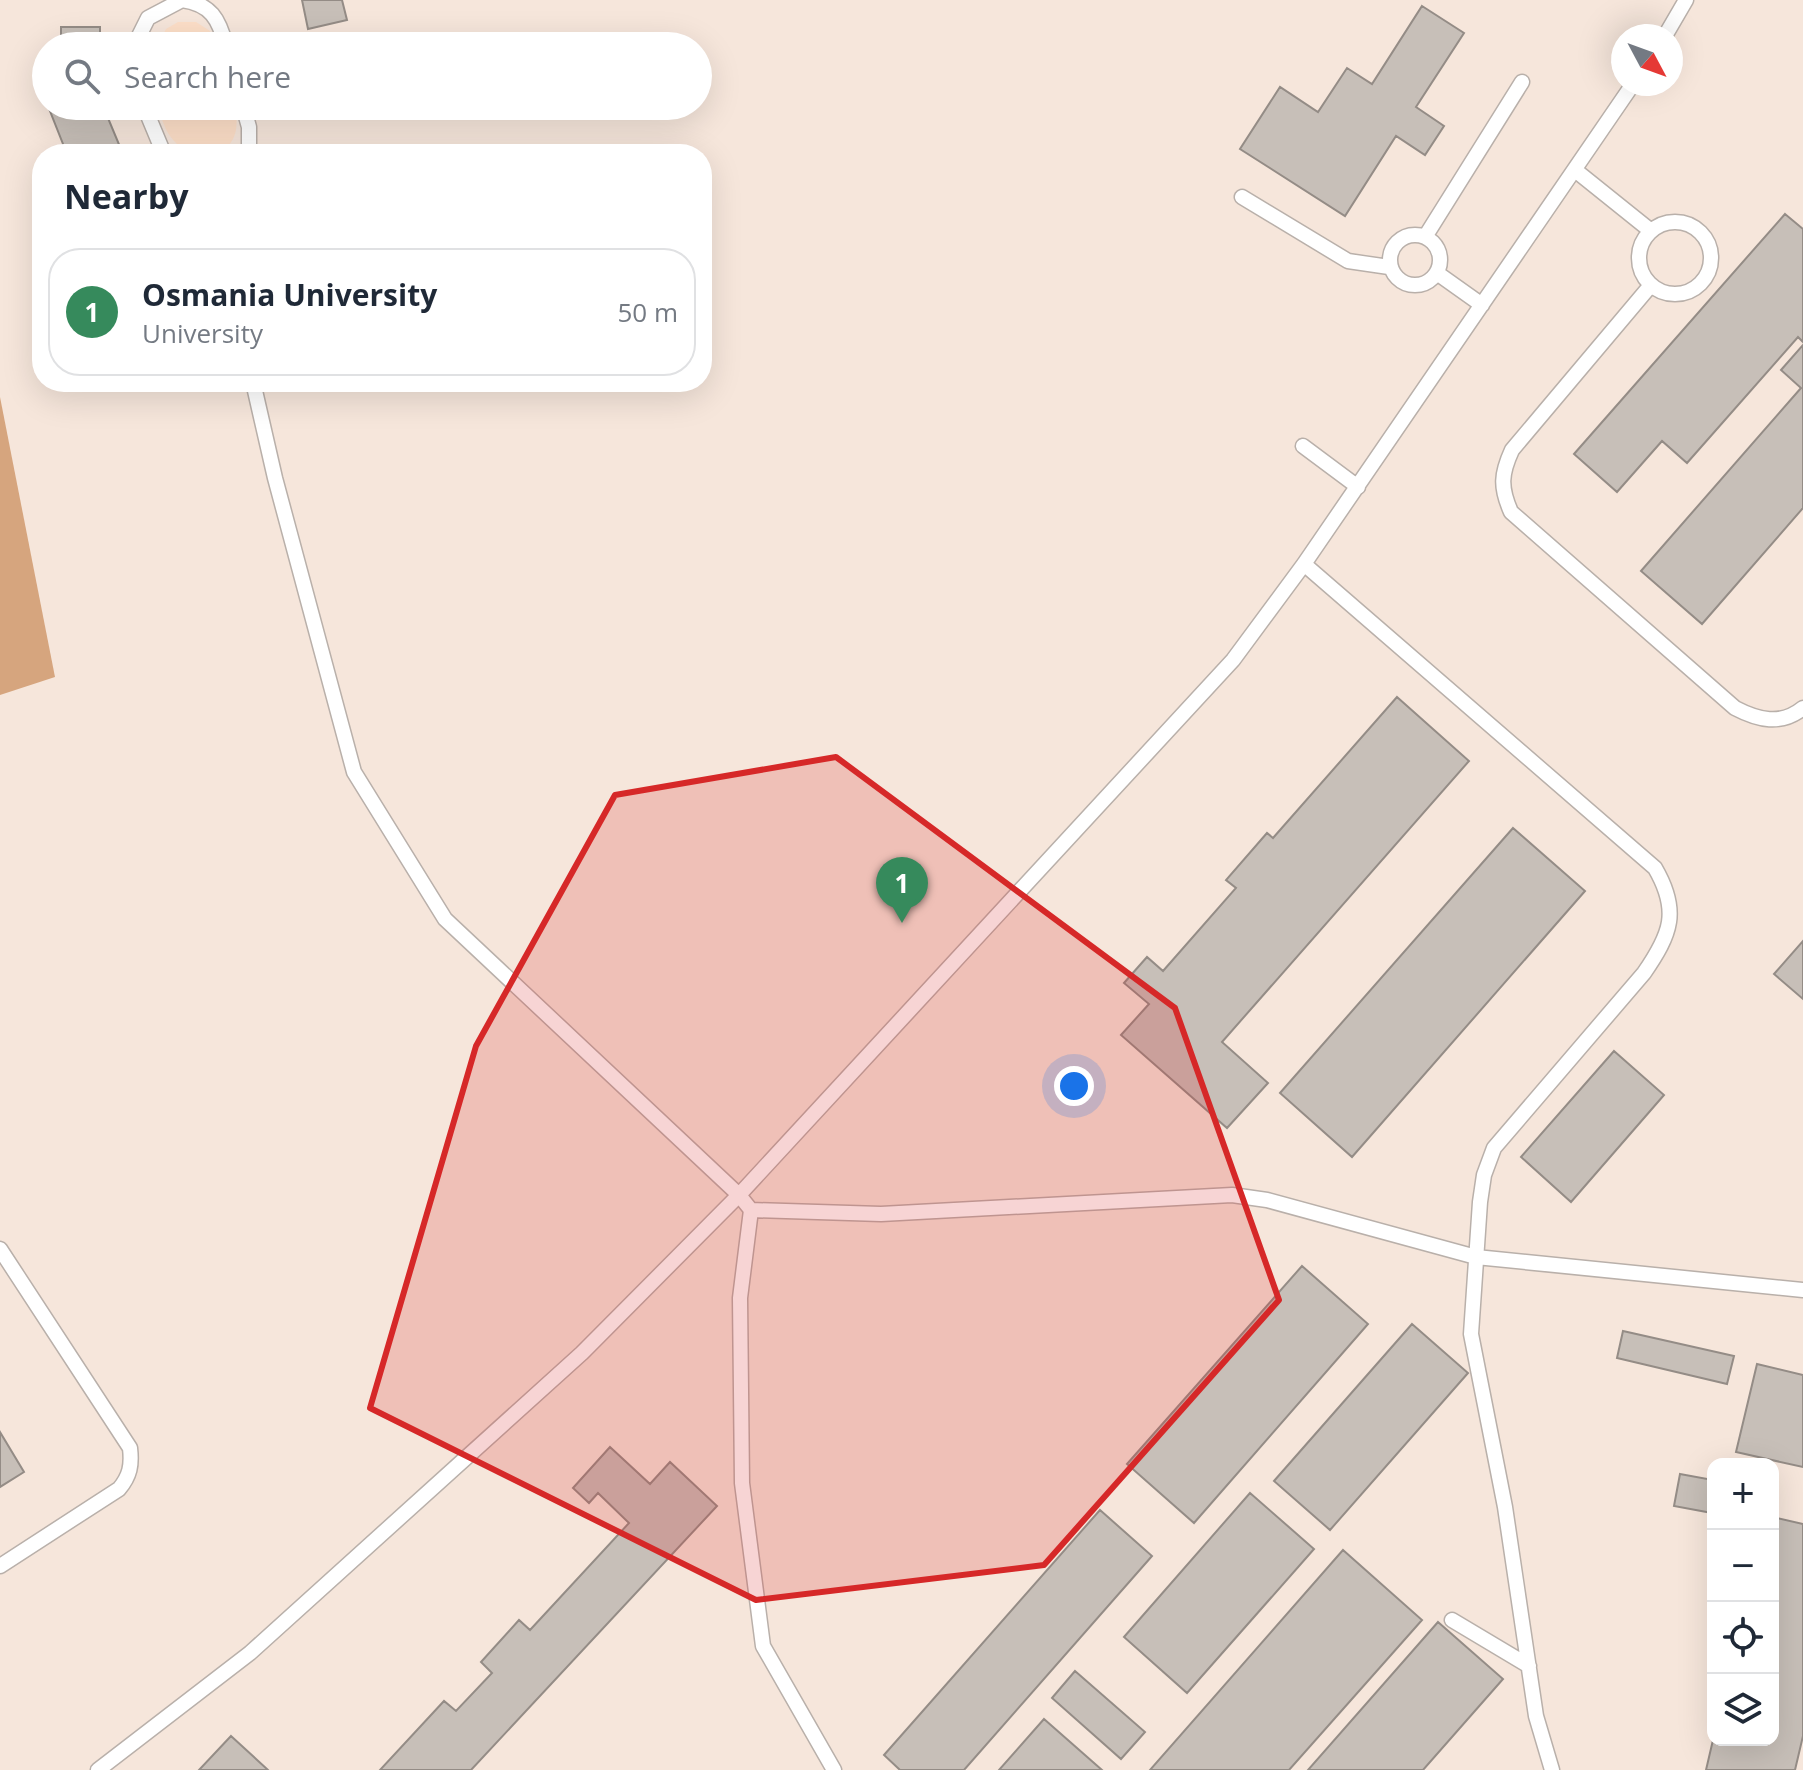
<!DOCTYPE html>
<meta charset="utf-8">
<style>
:root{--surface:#fff;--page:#f2f2f3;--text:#1f2937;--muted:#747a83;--line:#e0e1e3;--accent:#368a5c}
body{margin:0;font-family:"Open Sans",sans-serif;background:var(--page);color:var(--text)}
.controls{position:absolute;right:24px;bottom:24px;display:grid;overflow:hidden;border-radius:16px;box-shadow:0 8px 32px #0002}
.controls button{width:72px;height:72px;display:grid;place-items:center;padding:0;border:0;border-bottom:2px solid var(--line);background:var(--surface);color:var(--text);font:40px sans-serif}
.compass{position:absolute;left:1611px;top:24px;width:72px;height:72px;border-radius:50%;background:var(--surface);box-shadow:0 8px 32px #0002;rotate:131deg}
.you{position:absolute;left:1074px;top:1086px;width:28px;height:28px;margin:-20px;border:6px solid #fff;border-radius:50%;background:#1a73e8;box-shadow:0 0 0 12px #1a73e833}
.badge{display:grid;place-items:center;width:52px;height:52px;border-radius:50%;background:var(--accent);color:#fff;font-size:26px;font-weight:700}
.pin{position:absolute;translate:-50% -66px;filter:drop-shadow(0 2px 4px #0008)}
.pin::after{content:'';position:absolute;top:42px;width:28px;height:24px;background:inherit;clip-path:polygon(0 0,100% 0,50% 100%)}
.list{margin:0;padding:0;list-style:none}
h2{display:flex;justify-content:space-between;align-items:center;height:104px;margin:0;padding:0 32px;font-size:34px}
h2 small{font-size:26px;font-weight:400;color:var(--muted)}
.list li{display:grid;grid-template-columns:52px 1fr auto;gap:24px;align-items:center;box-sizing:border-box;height:128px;margin:0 16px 16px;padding:0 16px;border:2px solid var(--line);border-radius:32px}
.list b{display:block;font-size:30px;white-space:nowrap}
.list p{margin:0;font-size:26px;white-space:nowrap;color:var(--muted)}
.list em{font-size:26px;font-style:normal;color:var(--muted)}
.icon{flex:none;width:44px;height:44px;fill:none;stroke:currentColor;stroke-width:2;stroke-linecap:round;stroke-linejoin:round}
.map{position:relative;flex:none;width:1803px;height:1770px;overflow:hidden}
.search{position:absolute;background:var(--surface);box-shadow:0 8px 32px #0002;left:32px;top:32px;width:680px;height:88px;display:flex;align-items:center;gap:20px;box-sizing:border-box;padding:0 28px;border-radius:44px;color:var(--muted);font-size:30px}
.panel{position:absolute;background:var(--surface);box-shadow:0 8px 32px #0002;left:32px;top:144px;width:680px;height:248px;border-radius:32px}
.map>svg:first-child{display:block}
.built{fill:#f6e6db;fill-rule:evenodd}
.green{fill:#fddfc8}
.forest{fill:#d6a57e}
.building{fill:#c7bfb8;stroke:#948c86;stroke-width:2}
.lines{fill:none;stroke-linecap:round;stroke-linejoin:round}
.service-casing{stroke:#b9b0aa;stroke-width:17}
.service{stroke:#fff;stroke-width:14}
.marked{fill:#d62828;fill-opacity:0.2;stroke:#d62828;stroke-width:6;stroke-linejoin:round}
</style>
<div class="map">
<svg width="1803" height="1770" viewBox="0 0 1803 1770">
<rect width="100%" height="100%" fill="#fbf2ec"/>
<!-- built -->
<path class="built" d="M 0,0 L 1803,0 L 1803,1770 L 0,1770 ZM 1623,36 L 1671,36 L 1671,84 L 1623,84 ZM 46,46 L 698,46 L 698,106 L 46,106 ZM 42,154 L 702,154 L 702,382 L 42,382 ZM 1713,1464 L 1773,1464 L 1773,1740 L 1713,1740 Z"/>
<!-- green -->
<path class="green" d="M 178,22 L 196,22 L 210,31 L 215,46 L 157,46 L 166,29 Z
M 157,106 L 234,106 C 249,156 196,172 170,136 C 164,128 161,115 157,106 Z"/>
<!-- forest -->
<path class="forest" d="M 0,397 L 55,677 L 0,695 Z"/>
<!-- building -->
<path class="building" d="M 302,0 L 342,0 L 347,20 L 308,29 Z
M 1422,6 L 1464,33 L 1416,107 L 1444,126 L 1425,155 L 1396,136 L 1345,216 L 1240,149 L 1280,87 L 1318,112 L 1347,68 L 1372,84 Z
M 61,27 L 100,27 L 100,46 L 61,46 Z
M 48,106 L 103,106 L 123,154 L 67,154 Z
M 1785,214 L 1803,229 L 1803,342 L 1798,337 L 1687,463 L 1662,441 L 1617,492 L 1574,454 Z
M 1803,345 L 1803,508 L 1702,624 L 1641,571 L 1801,388 L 1781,370 Z
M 1397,697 L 1469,761 L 1222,1042 L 1268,1083 L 1227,1128 L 1121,1035 L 1149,1004 L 1124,983 L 1147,957 L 1163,971 L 1236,888 L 1226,880 L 1267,833 L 1273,838 Z
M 1513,828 L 1585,891 L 1352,1157 L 1280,1093 Z
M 1803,941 L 1803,999 L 1774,974 Z
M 1614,1051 L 1664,1095 L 1571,1202 L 1521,1157 Z
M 1302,1266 L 1368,1324 L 1194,1523 L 1127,1464 Z
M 1412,1324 L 1468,1373 L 1330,1530 L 1274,1481 Z
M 1623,1331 L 1734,1356 L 1727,1384 L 1617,1358 Z
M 1757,1364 L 1803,1375 L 1803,1467 L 1736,1452 Z
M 0,1432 L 24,1472 L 0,1487 Z
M 610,1447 L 650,1484 L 670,1462 L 717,1506 L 471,1770 L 380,1770 L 444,1701 L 456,1711 L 492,1673 L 481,1662 L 519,1620 L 530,1630 L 629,1523 L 598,1493 L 589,1503 L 573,1488 Z
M 1680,1474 L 1713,1480 L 1712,1513 L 1674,1506 Z
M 1250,1493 L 1314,1549 L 1187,1693 L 1124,1637 Z
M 1100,1510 L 1152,1556 L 964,1770 L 900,1770 L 884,1755 Z
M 1773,1517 L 1803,1524 L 1803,1736 L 1795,1770 L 1706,1770 L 1713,1740 L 1773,1740 Z
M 1343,1550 L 1422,1620 L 1289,1770 L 1150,1770 Z
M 1438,1622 L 1503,1679 L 1423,1770 L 1308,1770 Z
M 1075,1671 L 1145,1732 L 1121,1759 L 1052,1698 Z
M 1044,1719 L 1102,1770 L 999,1770 Z
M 231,1736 L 268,1770 L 199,1770 Z"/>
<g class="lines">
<!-- service casing -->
<g class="service-casing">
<path id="service" d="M 1665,36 L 1686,0
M 134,46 L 148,18 L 182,0 C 211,4 219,19 226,46
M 144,106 L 164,154
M 243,106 L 249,127 L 249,154
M 1575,170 L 1651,231
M 1242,197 L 1348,261 L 1389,267
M1639 258a36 36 0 1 1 72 0a36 36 0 1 1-72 0Z
M1390 260a25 25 0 1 1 50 0a25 25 0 1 1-50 0Z
M 1425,237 L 1522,82
M 1437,273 L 1482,305
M 1651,285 L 1512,450 C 1501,474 1500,487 1511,512 L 1735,708 C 1758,720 1781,726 1803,708
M 253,382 L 275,478 L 354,772 L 445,919 L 739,1195 L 751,1210 L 740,1298 L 742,1483 L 763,1646 L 834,1770
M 1303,446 L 1358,487
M 1304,564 L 1655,868 C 1680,911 1671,934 1644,973 L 1494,1148 L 1484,1175 L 1480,1202 L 1471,1334 L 1505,1507 L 1536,1716 L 1552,1770
M 751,1210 L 881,1214 L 1232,1195 L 1267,1200 L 1476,1257 L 1803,1290
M 0,1249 L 130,1448 C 132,1465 130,1476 119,1489 L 0,1566
M 1452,1620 L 1529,1666
M 98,1770 L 250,1653 L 582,1353 L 739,1195 L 1233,660 L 1304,564 L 1633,84"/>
</g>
<!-- service -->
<use href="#service" class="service"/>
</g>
<!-- marked area -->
<path class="marked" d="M 836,757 L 1175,1008 L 1279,1300 L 1044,1565 L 756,1600 L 370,1408 L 476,1046 L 615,795 Z"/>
</svg>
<div class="controls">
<button>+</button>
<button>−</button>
<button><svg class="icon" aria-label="locate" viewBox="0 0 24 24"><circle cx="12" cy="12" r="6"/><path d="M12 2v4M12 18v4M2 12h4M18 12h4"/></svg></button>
<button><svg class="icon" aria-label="layers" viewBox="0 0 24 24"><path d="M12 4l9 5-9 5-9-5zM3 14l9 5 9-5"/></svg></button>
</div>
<svg class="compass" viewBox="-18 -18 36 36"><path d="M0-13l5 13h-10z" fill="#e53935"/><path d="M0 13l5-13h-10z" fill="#747a83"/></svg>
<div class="you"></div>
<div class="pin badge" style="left:902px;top:923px">1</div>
<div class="search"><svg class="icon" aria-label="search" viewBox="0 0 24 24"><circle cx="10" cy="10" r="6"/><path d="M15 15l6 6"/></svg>Search here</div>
<section class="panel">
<h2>Nearby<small></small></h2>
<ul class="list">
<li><span class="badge">1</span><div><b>Osmania University</b><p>University</p></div><em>50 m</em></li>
</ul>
</section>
</div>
